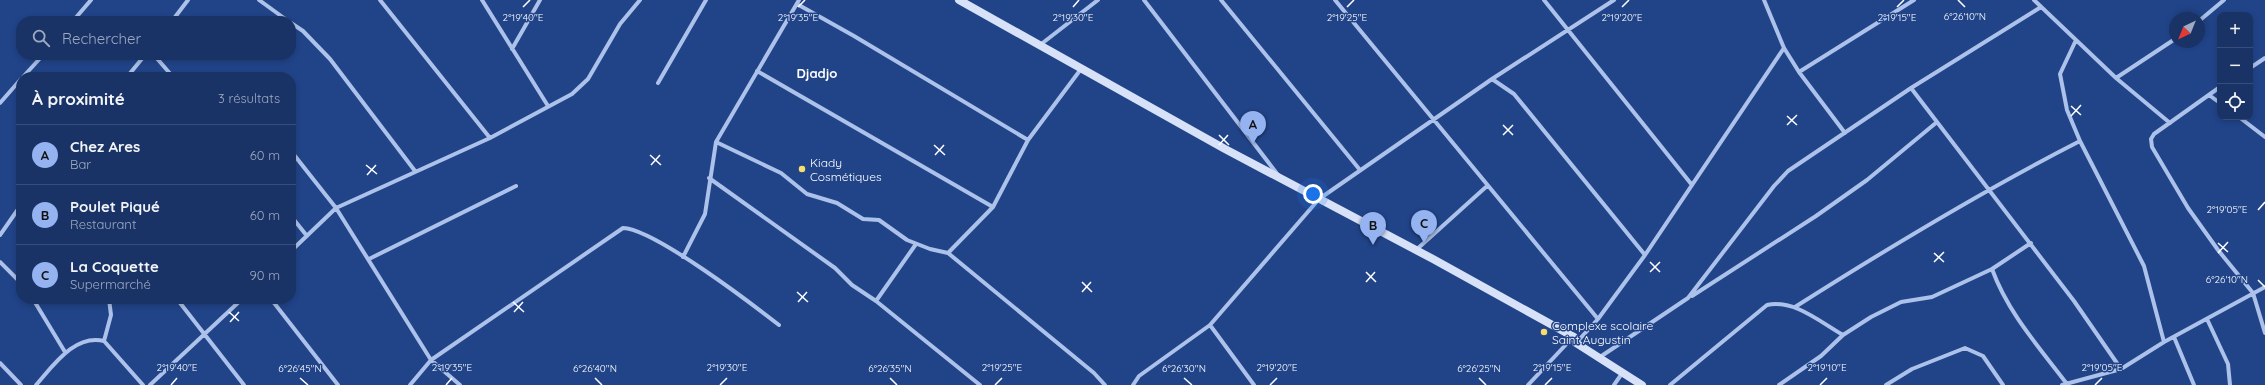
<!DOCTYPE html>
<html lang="fr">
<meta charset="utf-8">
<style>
:root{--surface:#193367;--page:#263f70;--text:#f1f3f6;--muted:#9faac0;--line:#374e7b;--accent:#95b2f1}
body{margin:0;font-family:Quicksand,sans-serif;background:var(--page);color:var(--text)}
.controls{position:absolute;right:12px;top:12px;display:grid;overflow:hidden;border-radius:8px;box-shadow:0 2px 6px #0003}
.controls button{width:36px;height:36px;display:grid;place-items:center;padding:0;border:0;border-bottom:1px solid var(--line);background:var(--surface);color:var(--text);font:20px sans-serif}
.compass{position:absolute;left:2169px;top:12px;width:36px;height:36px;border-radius:50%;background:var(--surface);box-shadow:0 2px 6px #0003;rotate:223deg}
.you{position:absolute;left:1313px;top:194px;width:14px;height:14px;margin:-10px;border:3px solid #fff;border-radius:50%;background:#1a73e8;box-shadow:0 0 0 6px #1a73e833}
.badge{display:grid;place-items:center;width:26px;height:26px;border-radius:50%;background:var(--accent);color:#111;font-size:13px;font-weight:700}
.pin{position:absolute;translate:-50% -33px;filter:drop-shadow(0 1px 2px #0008)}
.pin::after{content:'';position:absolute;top:21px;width:14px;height:12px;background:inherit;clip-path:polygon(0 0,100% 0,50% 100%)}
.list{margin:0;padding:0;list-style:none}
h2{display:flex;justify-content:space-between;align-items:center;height:52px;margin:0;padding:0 16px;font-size:17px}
h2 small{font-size:13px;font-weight:400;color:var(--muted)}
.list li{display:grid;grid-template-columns:26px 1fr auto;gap:12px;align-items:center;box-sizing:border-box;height:60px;padding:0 16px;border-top:1px solid var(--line)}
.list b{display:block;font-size:15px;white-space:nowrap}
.list p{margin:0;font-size:13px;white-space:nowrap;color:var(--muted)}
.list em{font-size:13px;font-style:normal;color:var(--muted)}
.icon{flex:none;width:22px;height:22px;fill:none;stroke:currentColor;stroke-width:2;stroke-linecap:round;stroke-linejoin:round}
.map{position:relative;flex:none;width:2265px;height:385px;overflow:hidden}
.search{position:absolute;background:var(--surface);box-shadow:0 2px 6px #0003;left:16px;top:16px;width:280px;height:44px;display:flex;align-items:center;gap:10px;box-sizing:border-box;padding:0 14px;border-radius:16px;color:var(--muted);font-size:15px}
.panel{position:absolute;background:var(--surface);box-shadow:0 2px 6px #0003;left:16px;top:72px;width:280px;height:232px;border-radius:16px}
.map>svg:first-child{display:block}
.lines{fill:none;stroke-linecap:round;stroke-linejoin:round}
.minor{stroke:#acc2ea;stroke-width:4}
.secondary{stroke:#d7e2f8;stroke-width:8}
.ticks{fill:none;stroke:#fff;stroke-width:1.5}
.poi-dot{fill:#f7dd6d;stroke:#214489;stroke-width:1.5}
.labels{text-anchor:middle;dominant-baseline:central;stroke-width:3;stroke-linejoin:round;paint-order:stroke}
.poi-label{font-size:12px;fill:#fff;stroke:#214489;text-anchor:start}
.neighbourhood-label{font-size:13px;font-weight:bold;fill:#fff;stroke:#214489}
.ticks-label{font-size:10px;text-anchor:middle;fill:#fff;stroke:#214489;stroke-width:3;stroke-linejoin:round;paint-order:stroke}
</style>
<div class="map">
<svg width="2265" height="385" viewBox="0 0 2265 385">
<rect width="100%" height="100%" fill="#214489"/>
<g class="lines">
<!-- minor -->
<path class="minor" d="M 259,0 L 288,21
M 380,0 L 490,138
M 482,0 L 548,106
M 1144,0 L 1278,175
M 1221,0 L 1360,170
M 1335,0 L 1598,319
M 1544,0 L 1692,185
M 1764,0 L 1784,48 L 1799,72 L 1845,133
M 2034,0 L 2116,78 L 2170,123
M 797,4 L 854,36 L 1028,140
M 73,21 L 91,0
M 172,21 L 188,0
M 2199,21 L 2224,0
M 291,23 L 303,31 L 330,59 L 415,171
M 2076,40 L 2060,74 L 2067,110 L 2080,141 L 2144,266 L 2164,342
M 1040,45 L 1098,0
M 512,49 L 540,0
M 154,55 L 173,77
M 2250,68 L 2265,58
M 757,71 L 993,207
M 1799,72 L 1914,0
M 23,77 L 43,55
M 127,77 L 145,55
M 2116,78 L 2175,39
M 1492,79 L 1514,94 L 1645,255
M 658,83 L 706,0
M 2220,87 L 2154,134 L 2151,139 L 2152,147 L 2188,208 L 2218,250 L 2253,293 L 2265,333
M 2209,95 L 2220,103
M 0,103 L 21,79
M 2239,117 L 2265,137
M 1937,122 L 2074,301 L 2121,369
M 716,142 L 781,173 L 807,194 L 837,203 L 863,219 L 879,220 L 907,240 L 930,249 L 948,253 L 1094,373 L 1105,385
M 291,151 L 336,208 L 431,360 L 460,385
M 709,178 L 835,268 L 852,285 L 876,301 L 980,385
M 291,216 L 307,236
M 0,235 L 21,205
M 1416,250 L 1487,186
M 291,251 L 336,208 L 490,138 L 572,94 L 588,79 L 620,24 L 640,0
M 948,253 L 993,207 L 1028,140 L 1081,69
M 683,257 L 705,214 L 716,142 L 799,0
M 369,259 L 516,186
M 0,262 L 21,283
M 1992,269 C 2008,313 2039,347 2067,384
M 1692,296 L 1816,216 L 1867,180 L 1937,122 L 1911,88
M 33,299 L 65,352
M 177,299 L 244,385
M 271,299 L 338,385
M 876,301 L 916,244
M 1795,307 C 1888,248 1982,191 2080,141
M 2207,319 L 2228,364 L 2230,385
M 1210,325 L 1254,385
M 2174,337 L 2194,385
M 104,341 L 111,315 L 109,299
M 1576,343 L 1598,319 L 1645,255 L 1784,48
M 1600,357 L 1688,298 L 1774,186 L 1788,171 L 1911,88 L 2041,7
M 0,363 L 21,385
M 36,385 C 53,366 74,334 104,341 L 143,385
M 150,385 L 242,299
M 410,385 L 431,360 L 623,228 C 654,229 752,304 779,325
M 1133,385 L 1139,376 L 1210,325 L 1319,199 L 1492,79 L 1614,0
M 1528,385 L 1573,337
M 1614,385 L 1623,372
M 1670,385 L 1767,305 C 1794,299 1820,322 1843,335
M 1779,385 L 1821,356 L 1843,335 L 1871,317 L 1901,302 L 1932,297 L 1992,269 L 2031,243
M 1886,385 L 1912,369 L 1965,348 L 1983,356 L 2003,385
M 2062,385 L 2121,369 L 2164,342 L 2265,287"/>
<!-- secondary -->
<path class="secondary" d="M 959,0 L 1225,149 L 1433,259 L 1574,337 L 1576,343 L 1642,385"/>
</g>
<!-- ticks -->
<path class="ticks" d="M 1958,0 L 1965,7M 523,7 L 530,0M 798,7 L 805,0M 1073,7 L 1079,0M 1347,7 L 1354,0M 1622,7 L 1629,0M 1897,7 L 1904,0M 2071,106 L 2081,115M 1787,116 L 1797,125M 2071,116 L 2081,105M 1503,125 L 1513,135M 1787,125 L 1797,115M 1219,135 L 1229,145M 1503,135 L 1513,125M 934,145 L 945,155M 1219,145 L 1228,135M 650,155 L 661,165M 935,155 L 944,145M 366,165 L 377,174M 651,165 L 660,155M 367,175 L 376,165M 2258,210 L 2265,202M 2218,243 L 2228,252M 1934,253 L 1944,262M 2218,253 L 2228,242M 1650,262 L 1660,272M 1934,262 L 1944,252M 1366,272 L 1376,282M 1650,272 L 1660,262M 2258,280 L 2265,287M 1082,282 L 1092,292M 1366,282 L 1375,272M 797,292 L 808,302M 1082,292 L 1091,282M 513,302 L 524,312M 798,302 L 807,292M 229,312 L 239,321M 514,312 L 523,302M 230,322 L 239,312M 300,378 L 308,385M 595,378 L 602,385M 890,378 L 897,385M 1184,378 L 1192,385M 1479,378 L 1486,385M 171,385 L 177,378M 446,385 L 452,378M 720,385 L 727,378M 995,385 L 1002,378M 1270,385 L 1277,378M 1545,385 L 1552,378M 1820,385 L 1827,378M 2095,385 L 2102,378"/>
<!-- markers -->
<g class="poi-dot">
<circle cx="802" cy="169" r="4"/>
<circle cx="1544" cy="332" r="4"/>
</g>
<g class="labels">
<!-- poi labels -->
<g class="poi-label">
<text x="810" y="162">Kiady<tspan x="810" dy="14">Cosmétiques</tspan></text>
<text x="1552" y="325">Complexe scolaire<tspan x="1552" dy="14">Saint Augustin</tspan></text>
</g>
<!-- neighbourhood labels -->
<g class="neighbourhood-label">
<text x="817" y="73">Djadjo</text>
</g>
</g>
<g class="ticks-label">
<text x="1965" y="20">6°26'10"N</text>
<text x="523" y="21">2°19'40"E</text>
<text x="798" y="21">2°19'35"E</text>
<text x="1073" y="21">2°19'30"E</text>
<text x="1347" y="21">2°19'25"E</text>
<text x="1622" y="21">2°19'20"E</text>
<text x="1897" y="21">2°19'15"E</text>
<text x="2227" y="213">2°19'05"E</text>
<text x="2227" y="283">6°26'10"N</text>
<text x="177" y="371">2°19'40"E</text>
<text x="452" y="371">2°19'35"E</text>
<text x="727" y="371">2°19'30"E</text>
<text x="1002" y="371">2°19'25"E</text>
<text x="1277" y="371">2°19'20"E</text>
<text x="1552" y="371">2°19'15"E</text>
<text x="1827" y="371">2°19'10"E</text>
<text x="2102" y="371">2°19'05"E</text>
<text x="300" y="372">6°26'45"N</text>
<text x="595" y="372">6°26'40"N</text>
<text x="890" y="372">6°26'35"N</text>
<text x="1184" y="372">6°26'30"N</text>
<text x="1479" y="372">6°26'25"N</text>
</g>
</svg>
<div class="controls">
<button>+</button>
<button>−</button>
<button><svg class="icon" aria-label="locate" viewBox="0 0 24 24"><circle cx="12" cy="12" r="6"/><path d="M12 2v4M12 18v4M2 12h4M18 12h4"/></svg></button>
</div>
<svg class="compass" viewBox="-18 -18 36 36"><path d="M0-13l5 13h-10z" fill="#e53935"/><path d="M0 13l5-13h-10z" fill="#9faac0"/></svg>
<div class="you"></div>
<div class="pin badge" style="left:1253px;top:144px">A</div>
<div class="pin badge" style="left:1373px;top:245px">B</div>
<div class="pin badge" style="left:1424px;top:243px">C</div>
<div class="search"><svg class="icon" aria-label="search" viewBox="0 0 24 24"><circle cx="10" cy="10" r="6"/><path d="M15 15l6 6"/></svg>Rechercher</div>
<section class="panel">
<h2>À proximité<small>3 résultats</small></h2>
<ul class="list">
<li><span class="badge">A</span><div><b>Chez Ares</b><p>Bar</p></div><em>60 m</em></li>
<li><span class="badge">B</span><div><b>Poulet Piqué</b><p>Restaurant</p></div><em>60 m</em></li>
<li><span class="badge">C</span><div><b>La Coquette</b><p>Supermarché</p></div><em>90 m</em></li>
</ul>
</section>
</div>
